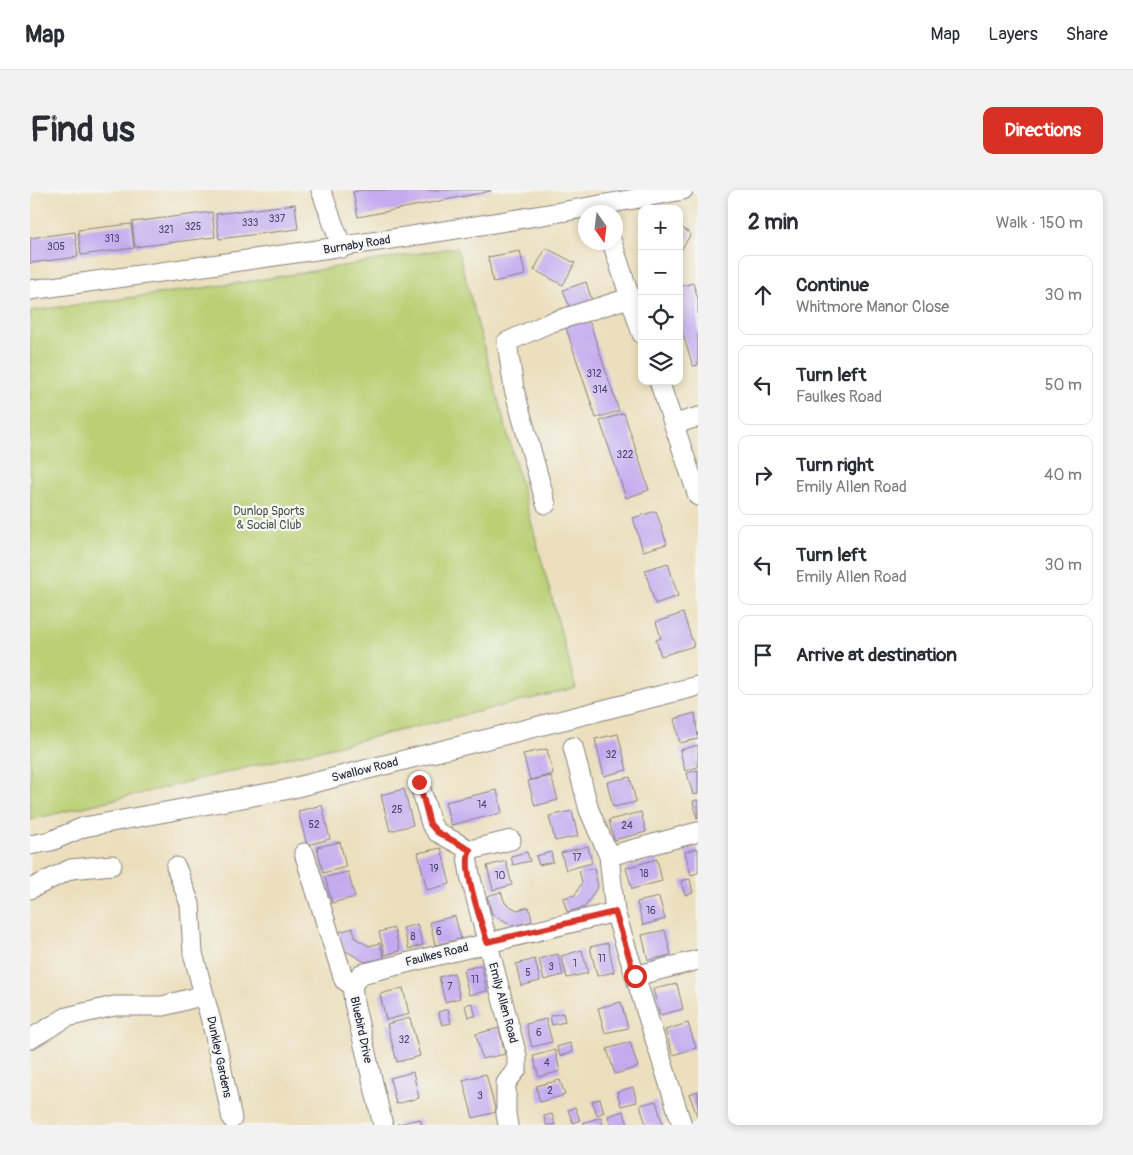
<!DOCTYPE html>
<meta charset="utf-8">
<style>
:root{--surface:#fff;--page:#f2f2f3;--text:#2b2b33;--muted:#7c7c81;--line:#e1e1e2;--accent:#d93025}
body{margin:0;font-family:Pangolin,sans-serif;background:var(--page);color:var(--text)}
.controls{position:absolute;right:15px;top:15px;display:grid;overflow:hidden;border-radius:10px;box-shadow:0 2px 8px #0003}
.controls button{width:45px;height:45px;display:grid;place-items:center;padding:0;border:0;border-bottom:1px solid var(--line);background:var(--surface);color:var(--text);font:25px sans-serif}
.compass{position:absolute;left:548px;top:15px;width:45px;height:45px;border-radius:50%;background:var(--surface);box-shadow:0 2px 8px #0003;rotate:166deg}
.stop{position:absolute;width:15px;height:15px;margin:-11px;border:4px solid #d93025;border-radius:50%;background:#fff}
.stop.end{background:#d93025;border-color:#fff;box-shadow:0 1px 5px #0008}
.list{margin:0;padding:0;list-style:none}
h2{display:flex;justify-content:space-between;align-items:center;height:65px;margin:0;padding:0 20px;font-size:21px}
h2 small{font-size:16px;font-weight:400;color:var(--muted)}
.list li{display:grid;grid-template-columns:32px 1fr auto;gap:15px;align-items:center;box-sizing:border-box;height:80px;margin:0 10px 10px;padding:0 10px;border:1px solid var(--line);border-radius:10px}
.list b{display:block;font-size:19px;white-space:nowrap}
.list p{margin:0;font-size:16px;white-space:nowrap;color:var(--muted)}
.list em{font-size:16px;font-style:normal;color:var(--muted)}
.icon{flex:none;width:28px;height:28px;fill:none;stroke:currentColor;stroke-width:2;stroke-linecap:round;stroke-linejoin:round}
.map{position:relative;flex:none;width:668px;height:935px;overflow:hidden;border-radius:10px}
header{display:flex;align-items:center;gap:30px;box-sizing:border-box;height:70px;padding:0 25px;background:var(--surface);border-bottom:1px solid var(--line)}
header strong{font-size:24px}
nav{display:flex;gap:28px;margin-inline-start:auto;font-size:18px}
.intro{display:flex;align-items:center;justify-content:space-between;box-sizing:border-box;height:120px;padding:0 30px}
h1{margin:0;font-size:35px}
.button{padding:12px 22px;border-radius:10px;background:var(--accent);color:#fff;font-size:18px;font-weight:700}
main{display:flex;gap:30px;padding:0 30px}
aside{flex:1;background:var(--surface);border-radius:10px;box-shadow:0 2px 8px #0003}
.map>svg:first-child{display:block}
.park{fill:#bad074;stroke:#6e7958}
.building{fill:#c3abef}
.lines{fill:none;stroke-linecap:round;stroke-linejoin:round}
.minor-casing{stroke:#86807c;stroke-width:21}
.minor{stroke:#fff;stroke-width:19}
.route{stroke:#d93025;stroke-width:6}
.labels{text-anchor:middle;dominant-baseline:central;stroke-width:4.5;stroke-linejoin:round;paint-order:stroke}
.number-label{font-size:10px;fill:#4a4468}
.street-label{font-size:12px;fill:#22223b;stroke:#f6f6f2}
.park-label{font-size:12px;fill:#50564c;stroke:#f6f6f2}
</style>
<header>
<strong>Map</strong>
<nav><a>Map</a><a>Layers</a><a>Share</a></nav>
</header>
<div class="intro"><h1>Find us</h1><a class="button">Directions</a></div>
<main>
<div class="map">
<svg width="668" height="935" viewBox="0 0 668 935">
<rect width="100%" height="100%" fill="#f6f6f2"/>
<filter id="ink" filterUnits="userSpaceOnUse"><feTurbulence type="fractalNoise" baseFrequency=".02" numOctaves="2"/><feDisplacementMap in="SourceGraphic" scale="10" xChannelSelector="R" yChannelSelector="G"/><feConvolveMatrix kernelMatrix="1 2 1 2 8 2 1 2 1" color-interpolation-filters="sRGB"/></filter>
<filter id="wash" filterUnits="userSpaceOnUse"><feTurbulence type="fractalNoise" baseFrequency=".0096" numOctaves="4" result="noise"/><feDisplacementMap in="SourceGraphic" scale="20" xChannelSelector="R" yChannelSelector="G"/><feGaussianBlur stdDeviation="1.12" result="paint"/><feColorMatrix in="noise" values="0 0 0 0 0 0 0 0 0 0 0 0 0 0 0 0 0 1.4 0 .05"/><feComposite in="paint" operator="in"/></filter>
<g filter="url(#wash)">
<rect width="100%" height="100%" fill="#ebdfbd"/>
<!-- park -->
<path class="park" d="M 427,57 L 546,498 L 0,630 L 0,121 L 216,92 Z"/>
<g id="blocks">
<!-- building -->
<path class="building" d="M 331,0 L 461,0 L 461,1 L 328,27 L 323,2 Z
M 265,14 L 268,39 L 189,49 L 186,24 Z
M 182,22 L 185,47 L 105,57 L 102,32 Z
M 101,34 L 104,58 L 51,65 L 48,40 Z
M 649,36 L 661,44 L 649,63 Z
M 45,42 L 48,67 L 0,73 L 0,48 Z
M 516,58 L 545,73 L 533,95 L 504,80 Z
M 490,61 L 495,85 L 463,92 L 458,67 Z
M 556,92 L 562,111 L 540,119 L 533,100 Z
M 663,93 L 668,109 L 668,175 L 663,176 L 649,132 L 649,97 Z
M 558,127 L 589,221 L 566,228 L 535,135 Z
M 594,223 L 619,300 L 596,308 L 570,231 Z
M 626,321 L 637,354 L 613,361 L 603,328 Z
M 638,373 L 648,406 L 625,414 L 615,380 Z
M 653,423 L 664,456 L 631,466 L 626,450 L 631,448 L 626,432 Z
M 665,523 L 668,549 L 650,553 L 644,529 Z
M 588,544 L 597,580 L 574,586 L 565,549 Z
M 668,555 L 668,577 L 655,581 L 650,560 Z
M 517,559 L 523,584 L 500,590 L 493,564 Z
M 668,580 L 668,604 L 663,605 L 657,583 Z
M 521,586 L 528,610 L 505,616 L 498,591 Z
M 600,587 L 606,612 L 583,617 L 577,592 Z
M 374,599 L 383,635 L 360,641 L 351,605 Z
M 467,600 L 472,623 L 421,635 L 415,612 Z
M 668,610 L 668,628 L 667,628 L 663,611 Z
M 292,615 L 300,649 L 277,655 L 268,621 Z
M 542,621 L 548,646 L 525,651 L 519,626 Z
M 611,622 L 616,642 L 584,650 L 579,630 Z
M 310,652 L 316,677 L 293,683 L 287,657 Z
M 558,656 L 562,673 L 536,680 L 531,663 Z
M 411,658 L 420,694 L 397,700 L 388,663 Z
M 668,658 L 668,683 L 661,685 L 655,662 Z
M 497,662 L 500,671 L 483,675 L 481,666 Z
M 521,662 L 523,672 L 509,675 L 506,666 Z
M 627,669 L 632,691 L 602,699 L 596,678 Z
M 476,671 L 482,695 L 463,700 L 457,676 Z
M 564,678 L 568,696 L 555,717 L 537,722 L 533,708 L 545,705 L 552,692 L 549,681 Z
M 318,682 L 325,707 L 302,713 L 295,687 Z
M 660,689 L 663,703 L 655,705 L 651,691 Z
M 471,702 L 475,713 L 480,716 L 487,720 L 499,717 L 502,731 L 484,736 L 462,724 L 457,706 Z
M 629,707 L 635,729 L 613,735 L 607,712 Z
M 425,726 L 431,749 L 405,755 L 400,732 Z
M 387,734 L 393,755 L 379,759 L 373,738 Z
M 323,738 L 326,749 L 332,752 L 339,756 L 350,753 L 354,768 L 335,772 L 314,760 L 309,742 Z
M 364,738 L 370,761 L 355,765 L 349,742 Z
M 635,740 L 641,765 L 618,770 L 612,745 Z
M 578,753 L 584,782 L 567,786 L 560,757 Z
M 552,760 L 558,783 L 537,788 L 531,766 Z
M 528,764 L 533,785 L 514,790 L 509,769 Z
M 505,769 L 510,791 L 491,796 L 486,774 Z
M 451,775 L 457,801 L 439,805 L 433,780 Z
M 424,783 L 430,808 L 415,812 L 409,787 Z
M 647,794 L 653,819 L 630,825 L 623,799 Z
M 373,798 L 379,824 L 356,830 L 350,804 Z
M 591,812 L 598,838 L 575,843 L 568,818 Z
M 442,813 L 446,826 L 438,827 L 435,815 Z
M 418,819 L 421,833 L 412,835 L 408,822 Z
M 533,823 L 535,832 L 522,835 L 520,826 Z
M 380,828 L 390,866 L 367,872 L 357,834 Z
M 516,829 L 522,852 L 502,857 L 496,834 Z
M 658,833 L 666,858 L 643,865 L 635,840 Z
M 469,838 L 475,864 L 452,869 L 446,844 Z
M 600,852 L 608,877 L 585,884 L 577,859 Z
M 540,853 L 543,862 L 530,866 L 527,857 Z
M 525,860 L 530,881 L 509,887 L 503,866 Z
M 383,882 L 389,908 L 366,914 L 360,888 Z
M 456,884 L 466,922 L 443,928 L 433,890 Z
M 530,890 L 535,905 L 510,912 L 506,896 Z
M 603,897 L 607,912 L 591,916 L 587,902 Z
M 668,901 L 668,928 L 659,904 Z
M 570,909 L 574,922 L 567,925 L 562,911 Z
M 626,911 L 633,935 L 616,935 L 610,915 Z
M 545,917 L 550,930 L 543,933 L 538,920 Z
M 593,921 L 598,935 L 581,935 L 578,926 Z
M 522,924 L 525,935 L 516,935 L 514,926 Z
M 571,927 L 573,935 L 554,935 L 553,933 Z
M 390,929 L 392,935 L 367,935 L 367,934 Z"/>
</g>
</g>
<g filter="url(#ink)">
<use href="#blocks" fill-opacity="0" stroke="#86807c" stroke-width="1"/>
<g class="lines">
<!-- minor casing -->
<g class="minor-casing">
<path id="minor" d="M 291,0 L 312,58
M 582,52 L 612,144
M 0,100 C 219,70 437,41 653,0
M 629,191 L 668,306
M 645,234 L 668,227
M 516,314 L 484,199 L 477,152 L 519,133 L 599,108
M 543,557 L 559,620 L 579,666 L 585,722 L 652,935
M 389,592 L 401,634 L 407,642 L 440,660 L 481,650
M 0,655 L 21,651 L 54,637 L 255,600 L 668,496
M 440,660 L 437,666 L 440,685 L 487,866 L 487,879 L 476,893 L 476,924 L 478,935
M 274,663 L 314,790 L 322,795 L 324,813 L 353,935
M 579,666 L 668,642
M 146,677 L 160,714 L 163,763 L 185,846 L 202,929
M 0,699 L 41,679 L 82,675
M 605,786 L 668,770
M 322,795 L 331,784 L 585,722
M 0,849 L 37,827 L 84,816 L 133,816 L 174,805"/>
</g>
<!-- minor -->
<use href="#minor" class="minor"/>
</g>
</g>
<g class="lines" filter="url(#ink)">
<!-- route -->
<path class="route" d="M 389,592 L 400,634 L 407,642 L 440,660 C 431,678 452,732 457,752 L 585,722 L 605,786"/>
</g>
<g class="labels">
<!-- number labels -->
<g class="number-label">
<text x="247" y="29">337</text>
<text x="220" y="33">333</text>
<text x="163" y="37">325</text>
<text x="136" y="40">321</text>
<text x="82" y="49">313</text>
<text x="26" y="57">305</text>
<text x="564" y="184">312</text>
<text x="570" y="200">314</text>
<text x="595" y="265">322</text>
<text x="581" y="565">32</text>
<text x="452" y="615">14</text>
<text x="367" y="620">25</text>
<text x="284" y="635">52</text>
<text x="597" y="636">24</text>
<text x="547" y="668">17</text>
<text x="404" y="679">19</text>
<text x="614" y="684">18</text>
<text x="470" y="686">10</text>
<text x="621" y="721">16</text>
<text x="409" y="742">6</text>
<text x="383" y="747">8</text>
<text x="572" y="769">11</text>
<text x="545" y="774">1</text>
<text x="521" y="777">3</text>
<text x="498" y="783">5</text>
<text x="445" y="790">11</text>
<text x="420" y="797">7</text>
<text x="509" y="843">6</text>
<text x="374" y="850">32</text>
<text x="517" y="873">4</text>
<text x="520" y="901">2</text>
<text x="450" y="906">3</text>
</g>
<!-- street labels -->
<g class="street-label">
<text transform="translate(327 55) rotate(-9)">Burnaby Road</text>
<text transform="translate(335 580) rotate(-14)">Swallow Road</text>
<text transform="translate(407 765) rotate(-14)">Faulkes Road</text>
<text transform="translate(473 813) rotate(75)">Emily Allen Road</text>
<text transform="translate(331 840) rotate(78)">Bluebird Drive</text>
<text transform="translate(189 867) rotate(78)">Dunkley Gardens</text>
</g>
<!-- park labels -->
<g class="park-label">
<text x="239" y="321">Dunlop Sports<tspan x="239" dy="14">&amp; Social Club</tspan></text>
</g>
</g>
</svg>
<div class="controls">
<button>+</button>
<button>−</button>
<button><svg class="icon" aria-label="locate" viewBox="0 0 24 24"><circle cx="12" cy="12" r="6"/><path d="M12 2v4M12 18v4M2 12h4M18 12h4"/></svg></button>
<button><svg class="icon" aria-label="layers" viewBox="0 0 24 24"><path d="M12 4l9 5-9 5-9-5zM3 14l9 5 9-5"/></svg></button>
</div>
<svg class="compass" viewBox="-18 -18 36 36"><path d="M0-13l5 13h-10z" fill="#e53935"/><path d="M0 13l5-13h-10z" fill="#7c7c81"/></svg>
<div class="stop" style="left:605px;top:786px"></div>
<div class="stop end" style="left:389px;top:592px"></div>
</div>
<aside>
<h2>2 min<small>Walk · 150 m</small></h2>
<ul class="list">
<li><svg class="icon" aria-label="ahead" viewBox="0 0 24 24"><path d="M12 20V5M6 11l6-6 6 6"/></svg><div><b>Continue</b><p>Whitmore Manor Close</p></div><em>30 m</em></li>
<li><svg class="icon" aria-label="left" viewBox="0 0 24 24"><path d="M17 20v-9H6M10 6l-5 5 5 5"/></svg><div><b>Turn left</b><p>Faulkes Road</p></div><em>50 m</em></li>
<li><svg class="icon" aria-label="right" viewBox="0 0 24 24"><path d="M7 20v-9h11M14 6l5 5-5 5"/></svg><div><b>Turn right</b><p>Emily Allen Road</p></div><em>40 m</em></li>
<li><svg class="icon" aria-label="left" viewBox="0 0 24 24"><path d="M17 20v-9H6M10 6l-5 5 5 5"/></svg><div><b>Turn left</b><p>Emily Allen Road</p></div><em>30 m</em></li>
<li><svg class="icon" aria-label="arrive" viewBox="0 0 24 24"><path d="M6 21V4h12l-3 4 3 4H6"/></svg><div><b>Arrive at destination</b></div></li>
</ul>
</aside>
</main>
